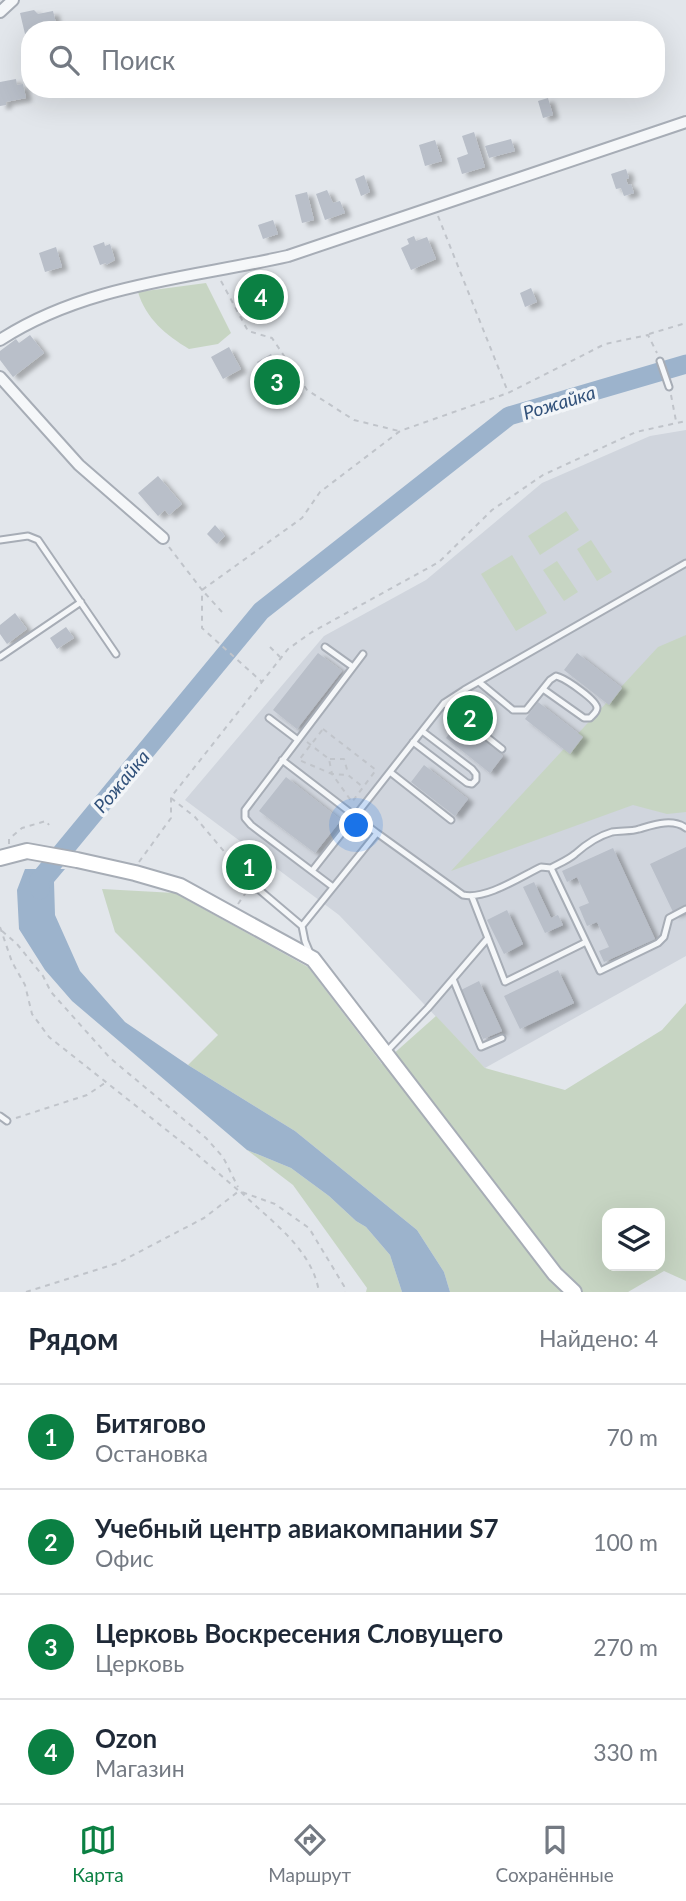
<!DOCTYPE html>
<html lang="ru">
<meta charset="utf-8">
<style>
:root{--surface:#fff;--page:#f2f2f3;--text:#1f2937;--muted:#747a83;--line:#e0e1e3;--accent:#0b8043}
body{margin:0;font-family:Lato,sans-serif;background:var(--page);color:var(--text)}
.controls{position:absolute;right:21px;bottom:21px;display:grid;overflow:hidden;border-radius:14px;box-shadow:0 7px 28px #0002}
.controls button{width:63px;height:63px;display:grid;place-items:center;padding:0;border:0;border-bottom:2px solid var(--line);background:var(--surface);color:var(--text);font:35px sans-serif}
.you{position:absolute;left:357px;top:826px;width:24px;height:24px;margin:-18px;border:5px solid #fff;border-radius:50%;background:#1a73e8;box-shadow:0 0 0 10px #1a73e833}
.badge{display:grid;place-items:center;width:46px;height:46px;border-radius:50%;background:var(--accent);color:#fff;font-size:23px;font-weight:700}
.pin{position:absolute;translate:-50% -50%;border:4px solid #fff;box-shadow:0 2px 7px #0006}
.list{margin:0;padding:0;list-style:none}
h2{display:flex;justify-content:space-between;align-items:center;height:91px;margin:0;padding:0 28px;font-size:30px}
h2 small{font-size:23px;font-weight:400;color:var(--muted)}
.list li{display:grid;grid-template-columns:46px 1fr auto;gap:21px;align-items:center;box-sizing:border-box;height:105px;padding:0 28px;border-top:2px solid var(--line)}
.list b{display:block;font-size:26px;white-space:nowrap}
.list p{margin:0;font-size:23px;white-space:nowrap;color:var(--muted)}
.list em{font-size:23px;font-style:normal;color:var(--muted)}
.icon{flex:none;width:38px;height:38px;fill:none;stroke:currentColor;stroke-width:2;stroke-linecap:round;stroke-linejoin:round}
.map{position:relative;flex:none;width:686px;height:1292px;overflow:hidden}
.search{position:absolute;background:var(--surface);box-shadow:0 7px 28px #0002;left:21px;right:21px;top:21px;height:77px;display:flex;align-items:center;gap:18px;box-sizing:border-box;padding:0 24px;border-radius:28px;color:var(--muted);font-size:26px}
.sheet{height:511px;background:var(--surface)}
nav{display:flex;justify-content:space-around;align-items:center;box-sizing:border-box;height:98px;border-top:2px solid var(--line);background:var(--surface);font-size:19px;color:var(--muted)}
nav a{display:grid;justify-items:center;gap:4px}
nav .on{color:var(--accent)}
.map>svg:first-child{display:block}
.built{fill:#d0d5dd}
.green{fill:#c7d5c3;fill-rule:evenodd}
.water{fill:#9cb3cc}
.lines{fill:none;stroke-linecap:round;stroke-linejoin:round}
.river{stroke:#9cb3cc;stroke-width:19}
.building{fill:#b9bfc9;filter:url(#shadow)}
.lane-casing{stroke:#a7adb6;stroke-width:9}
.street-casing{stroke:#a7adb6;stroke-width:14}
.secondary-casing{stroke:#a7adb6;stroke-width:18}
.path{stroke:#c0c4ca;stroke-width:2;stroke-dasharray:5 5;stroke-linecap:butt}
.lane{stroke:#f5f7f9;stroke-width:5}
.street{stroke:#f5f7f9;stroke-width:10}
.secondary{stroke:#fff;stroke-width:14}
.labels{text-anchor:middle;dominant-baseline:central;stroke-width:7;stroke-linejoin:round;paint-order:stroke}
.water-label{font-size:19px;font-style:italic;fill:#31517a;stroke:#f2f5f8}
</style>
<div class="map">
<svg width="686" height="1292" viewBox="0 0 686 1292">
<defs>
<filter id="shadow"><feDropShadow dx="6" dy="3.5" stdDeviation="2" flood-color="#0004"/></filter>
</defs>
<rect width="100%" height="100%" fill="#e2e6eb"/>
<!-- built -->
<path class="built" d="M 686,430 L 686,956 L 485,1068 L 339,915 L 185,800 L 324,636 L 426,580 L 542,483 L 650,436 Z"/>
<!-- green -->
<path class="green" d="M 206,283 L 231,333 L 218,344 L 189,349 C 166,335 146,319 138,292 Z
M 566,511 L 579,530 L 540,555 L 528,536 Z
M 591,540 L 612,572 L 597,581 L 577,549 Z
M 512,555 L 547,613 L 516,631 L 481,574 Z
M 557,561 L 578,592 L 564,601 L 543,570 Z
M 686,635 L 686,812 L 667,814 L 633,805 L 451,871 L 658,647 Z
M 102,889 L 175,893 L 308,967 L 382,1064 L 436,1016 L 485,1068 L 565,1090 L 662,1030 L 686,1003 L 686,1281 L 664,1271 L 628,1292 L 450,1292 L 444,1272 L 417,1230 L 295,1131 L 188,1065 L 218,1035 L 115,932 ZM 607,1213 L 660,1213 L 660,1266 L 607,1266 Z
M 247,1150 L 291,1168 L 329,1196 L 356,1221 L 366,1227 L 390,1255 L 402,1292 L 366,1292 L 367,1288 L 293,1185 Z"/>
<!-- water -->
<path class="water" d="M 25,869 L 65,869 L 54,882 L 55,915 L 80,971 L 125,1022 L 188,1065 L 295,1131 L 417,1230 L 444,1272 L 450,1292 L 402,1292 L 390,1255 L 366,1227 L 356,1221 L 329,1196 L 291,1168 L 247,1150 L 72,1001 L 45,970 L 19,929 L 17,890 Z"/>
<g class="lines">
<!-- river -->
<path class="river" d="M 40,890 L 39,880 L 261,611 L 509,416 L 686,364"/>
</g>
<!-- building -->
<path class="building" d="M 34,10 L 38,14 L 53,11 L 57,27 L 43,30 L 30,30 L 30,33 L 25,34 L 20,13 Z
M 16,79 L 17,85 L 23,84 L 26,98 L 6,102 L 6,105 L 0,106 L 0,82 Z
M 548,98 L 553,115 L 543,118 L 538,101 Z
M 474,132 L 485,167 L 462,174 L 457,158 L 468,154 L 462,136 Z
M 511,139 L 515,151 L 489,158 L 485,146 Z
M 435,140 L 442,161 L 425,166 L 419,145 Z
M 626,169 L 629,178 L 626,179 L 628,185 L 631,184 L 634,193 L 624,196 L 621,188 L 616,189 L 611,174 Z
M 364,175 L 370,192 L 361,196 L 355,179 Z
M 327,190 L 333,203 L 340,201 L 345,213 L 325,220 L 316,194 Z
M 307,192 L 314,220 L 302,223 L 295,195 Z
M 273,220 L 278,234 L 263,239 L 258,225 Z
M 414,236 L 416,241 L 427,237 L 436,259 L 411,270 L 401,248 L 409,244 L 407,239 Z
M 104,242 L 105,246 L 110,244 L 115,260 L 106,265 L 106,263 L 100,265 L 93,246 Z
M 56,247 L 62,267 L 45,272 L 39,253 Z
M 531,288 L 537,302 L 525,307 L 520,293 Z
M 264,292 L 272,311 L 259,316 L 251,298 Z
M 30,335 L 44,353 L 13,377 L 0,360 L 0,351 L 16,339 L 19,343 Z
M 229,347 L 241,369 L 223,379 L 211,357 Z
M 271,354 L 276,363 L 279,362 L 296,391 L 275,403 L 258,373 L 262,371 L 257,362 Z
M 158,476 L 182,504 L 169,515 L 165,510 L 158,516 L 138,493 Z
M 215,525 L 225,536 L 217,544 L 207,534 Z
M 15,613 L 27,629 L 7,644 L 0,634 L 0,625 Z
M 66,627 L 74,638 L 57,649 L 50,638 Z
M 318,653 L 342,671 L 297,729 L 273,710 Z
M 577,653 L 622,688 L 609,705 L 564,670 Z
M 538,702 L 583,737 L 570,754 L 525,719 Z
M 459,721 L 503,756 L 490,773 L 446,738 Z
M 424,765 L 468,799 L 455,816 L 411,782 Z
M 286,777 L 341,820 L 315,853 L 259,811 Z
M 686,847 L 686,908 L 674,914 L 650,864 Z
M 613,848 L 655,939 L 604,962 L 599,951 L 609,947 L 597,922 L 587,926 L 579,907 L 589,903 L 577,877 L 567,882 L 562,871 Z
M 534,882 L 551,918 L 558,915 L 563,925 L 545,933 L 523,887 Z
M 507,910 L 523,944 L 504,954 L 487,920 Z
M 558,970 L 574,1003 L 520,1029 L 504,996 Z
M 479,981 L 502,1031 L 483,1039 L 461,990 Z"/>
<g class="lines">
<!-- lane casing -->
<g class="lane-casing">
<path id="lane" d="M 660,361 L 669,387
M 0,540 L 28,536 L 38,540 L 116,654
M 325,647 L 353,667
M 0,657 L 81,602
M 479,682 L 513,710 L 526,710 L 550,680 L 556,676 L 559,677 C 567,680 597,700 597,708 C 597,712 593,715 590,718 L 584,718 L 543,689
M 444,703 L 502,749
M 269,718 L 298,740
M 413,742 L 467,783 L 472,784 L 476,780 L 476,774 L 472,769 L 422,731
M 282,760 L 377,833
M 390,772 L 451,820
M 551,868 C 558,864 568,860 575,854 C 585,845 598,836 612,832 C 621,830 630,832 639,829 C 653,825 672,818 686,828
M 312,871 L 444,703 L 464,690 L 686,563
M 250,882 L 302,926 L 305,941 L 310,953
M 333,887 L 251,825 L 245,818 L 245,810 L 363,654
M 472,897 L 505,982 L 586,942
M 302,926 L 377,833 L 463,895 C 486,900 520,877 541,867 L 551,868 L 600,971 L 658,943 L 664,937 L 669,918 L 686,909
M 453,979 L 481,1047 L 502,1038
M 387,1051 L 428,1008 L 488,938
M 0,1116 L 7,1121"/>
</g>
<!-- street casing -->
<g class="street-casing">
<path id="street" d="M 0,12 L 13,0
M 0,340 C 86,284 191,278 288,256 L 686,122
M 0,377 L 79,465 L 163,538"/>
</g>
<!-- secondary casing -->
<g class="secondary-casing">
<path id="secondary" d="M 0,858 L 27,851 L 77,860 L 135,873 L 180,886 L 313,959 L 555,1274 L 574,1292"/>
</g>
<!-- path -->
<path class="path" d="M 438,216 L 508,392
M 221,281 L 248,331 L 272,338 L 307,390 L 354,420 L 399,431
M 649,334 L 686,323
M 671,395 L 676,421
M 169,547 L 202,590 L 202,628 L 262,682
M 222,612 L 202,590 L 302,518 L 320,492 L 400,431 L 508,393 L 605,344 L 648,335 L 657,353
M 270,647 L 280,657
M 323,729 L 376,770 L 352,802 L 332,774 L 299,760 Z
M 307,742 L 329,759 L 332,774 L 348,775 L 363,787
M 330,759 L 344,759 L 348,773
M 171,798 L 195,817 L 244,875
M 9,844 L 9,839 L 22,828 L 46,821 L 49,825
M 139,862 L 171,818 L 171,797 L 288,649 L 312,632 L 439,562 L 492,510 L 543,475 L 636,432 L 686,421
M 238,904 L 247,891
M 0,927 L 12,962 L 25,985 L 32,1014 L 49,1037 L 193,1151 L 239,1191 L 275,1204 L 309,1228 L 344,1286 L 345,1292
M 2,931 L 17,944 L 43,976 L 51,992 L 110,1058 L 206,1138 L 223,1157 L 238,1187
M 16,1118 L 87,1095 L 105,1083
M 241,1192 C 270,1221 312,1248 319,1292
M 26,1292 L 118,1263 L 204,1218 L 239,1191"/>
<!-- lane -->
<use href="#lane" class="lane"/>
<!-- street -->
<use href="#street" class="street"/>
<!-- secondary -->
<use href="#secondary" class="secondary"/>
</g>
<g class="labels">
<!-- water labels -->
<g class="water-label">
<text transform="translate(559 402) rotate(-17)">Рожайка</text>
<text transform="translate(121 781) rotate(-50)">Рожайка</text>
</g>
</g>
</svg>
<div class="controls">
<button><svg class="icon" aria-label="layers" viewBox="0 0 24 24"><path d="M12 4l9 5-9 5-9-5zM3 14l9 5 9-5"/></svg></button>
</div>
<div class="you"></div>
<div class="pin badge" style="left:249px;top:867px">1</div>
<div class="pin badge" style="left:470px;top:718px">2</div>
<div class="pin badge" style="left:277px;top:382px">3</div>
<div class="pin badge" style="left:261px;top:297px">4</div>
<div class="search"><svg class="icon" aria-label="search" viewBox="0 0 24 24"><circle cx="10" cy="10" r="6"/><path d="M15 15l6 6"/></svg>Поиск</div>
</div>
<section class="sheet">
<h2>Рядом<small>Найдено: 4</small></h2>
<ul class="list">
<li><span class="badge">1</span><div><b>Битягово</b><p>Остановка</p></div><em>70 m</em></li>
<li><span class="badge">2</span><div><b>Учебный центр авиакомпании S7</b><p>Офис</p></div><em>100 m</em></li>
<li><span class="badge">3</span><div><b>Церковь Воскресения Словущего</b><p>Церковь</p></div><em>270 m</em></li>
<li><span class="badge">4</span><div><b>Ozon</b><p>Магазин</p></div><em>330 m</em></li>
</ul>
</section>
<nav>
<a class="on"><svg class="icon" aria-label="map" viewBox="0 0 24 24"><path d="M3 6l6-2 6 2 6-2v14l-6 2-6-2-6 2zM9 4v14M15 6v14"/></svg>Карта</a>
<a><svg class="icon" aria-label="directions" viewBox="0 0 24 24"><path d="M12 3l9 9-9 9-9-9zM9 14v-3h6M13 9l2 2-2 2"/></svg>Маршрут</a>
<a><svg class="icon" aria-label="saved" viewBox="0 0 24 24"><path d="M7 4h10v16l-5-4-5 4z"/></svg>Сохранённые</a>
</nav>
